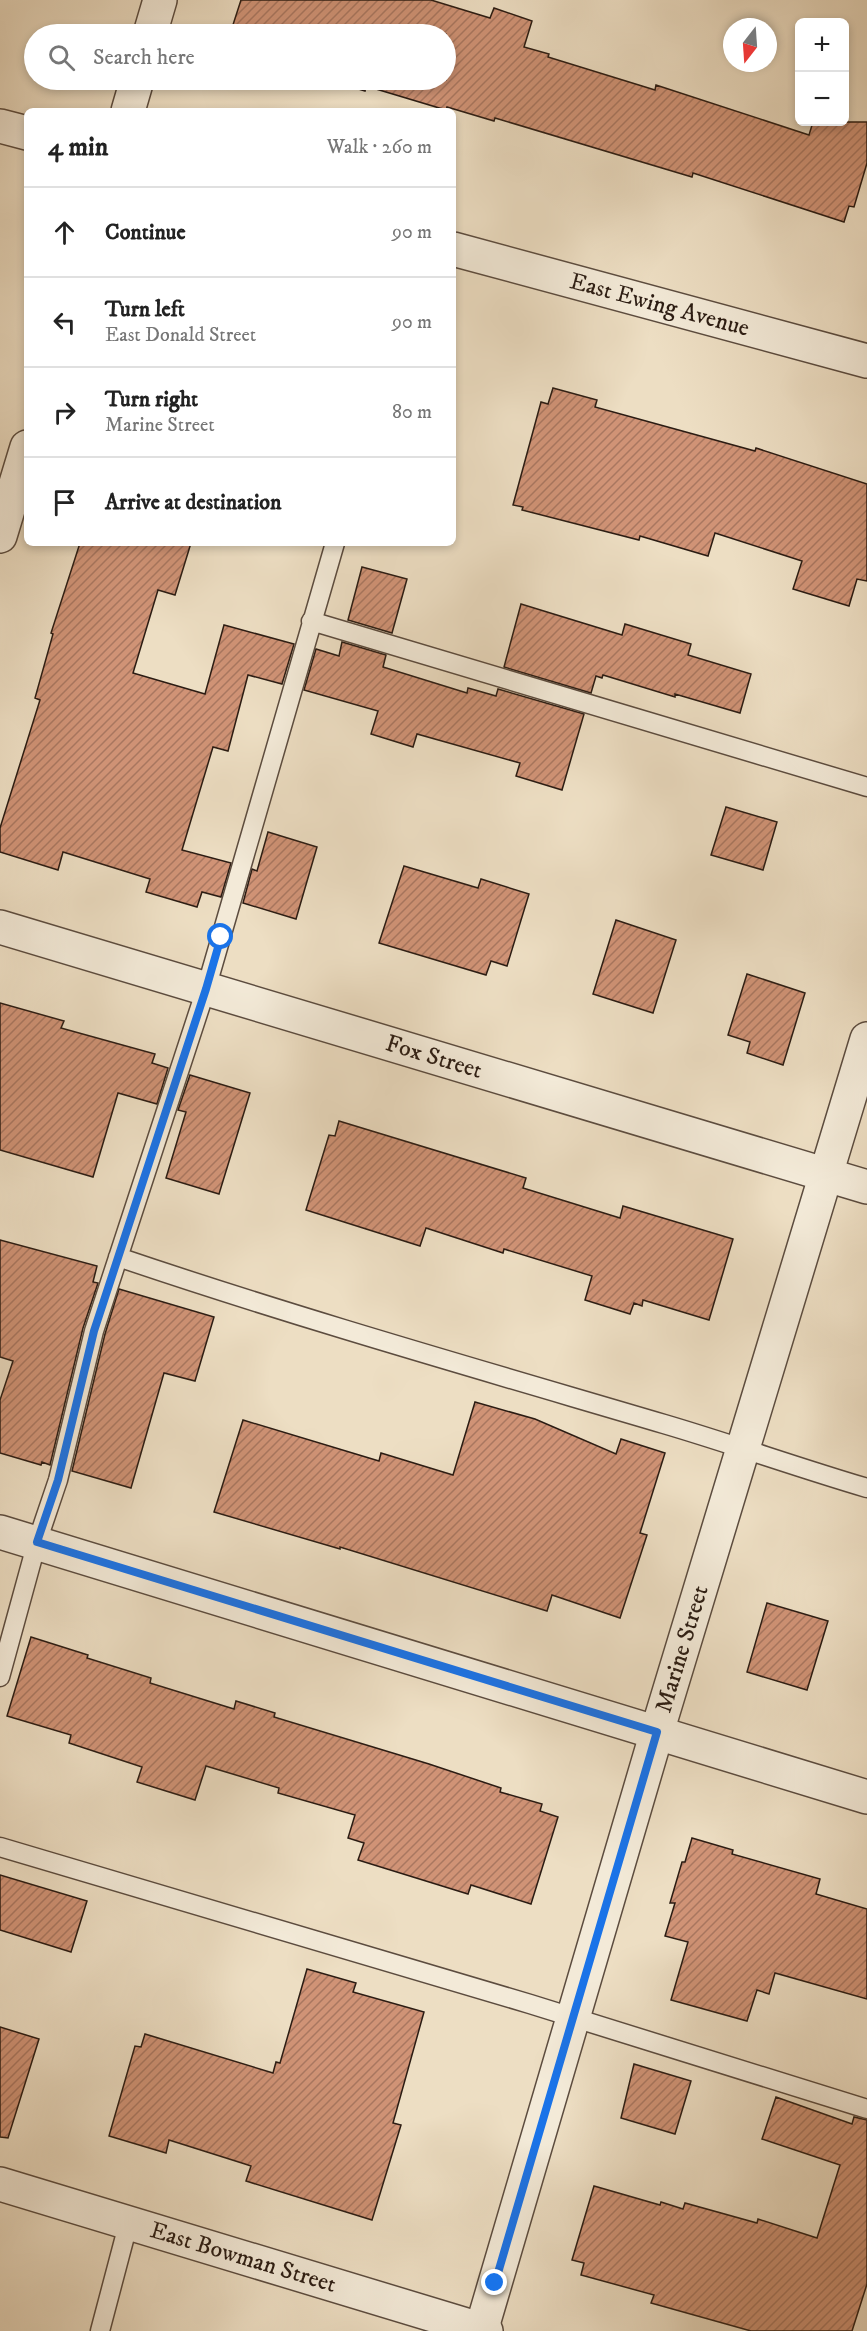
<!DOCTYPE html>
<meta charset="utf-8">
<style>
:root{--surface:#fff;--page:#f6f6f6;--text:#222;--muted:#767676;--line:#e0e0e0}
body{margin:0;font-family:"IM FELL DW Pica",serif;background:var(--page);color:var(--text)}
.controls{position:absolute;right:18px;top:18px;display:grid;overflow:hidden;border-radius:9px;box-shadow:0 3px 9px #0003}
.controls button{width:54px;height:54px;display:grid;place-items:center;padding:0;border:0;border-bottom:2px solid var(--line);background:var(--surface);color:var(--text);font:30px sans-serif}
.compass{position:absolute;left:723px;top:18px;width:54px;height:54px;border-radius:50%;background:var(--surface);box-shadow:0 3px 9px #0003;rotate:197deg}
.stop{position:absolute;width:18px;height:18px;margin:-14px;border:4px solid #1a73e8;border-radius:50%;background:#fff}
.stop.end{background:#1a73e8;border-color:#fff;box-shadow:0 2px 6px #0008}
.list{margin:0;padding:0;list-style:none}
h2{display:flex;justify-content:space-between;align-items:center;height:78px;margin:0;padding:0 24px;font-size:26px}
h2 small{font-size:20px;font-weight:400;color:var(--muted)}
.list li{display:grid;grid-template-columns:39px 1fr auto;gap:18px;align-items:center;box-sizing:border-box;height:90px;padding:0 24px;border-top:2px solid var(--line)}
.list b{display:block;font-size:22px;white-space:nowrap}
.list p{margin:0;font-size:20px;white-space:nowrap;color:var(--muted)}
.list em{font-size:20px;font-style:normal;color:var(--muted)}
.icon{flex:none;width:33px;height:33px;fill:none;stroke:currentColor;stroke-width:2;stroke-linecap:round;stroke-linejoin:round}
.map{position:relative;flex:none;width:867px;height:2331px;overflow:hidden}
.search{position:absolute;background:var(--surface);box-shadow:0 3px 9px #0003;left:24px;top:24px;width:432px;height:66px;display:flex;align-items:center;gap:15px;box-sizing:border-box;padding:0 21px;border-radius:33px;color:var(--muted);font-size:22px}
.panel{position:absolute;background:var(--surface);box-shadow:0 3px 9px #0003;left:24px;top:108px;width:432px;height:438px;border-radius:9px}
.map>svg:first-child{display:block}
.building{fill:url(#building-hatch);stroke:#2b1c13;stroke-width:1.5}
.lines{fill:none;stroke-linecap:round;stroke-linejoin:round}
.service-casing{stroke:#5c4c3f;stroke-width:21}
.minor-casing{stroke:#5c4c3f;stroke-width:36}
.tertiary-casing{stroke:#5c4c3f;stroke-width:36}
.service{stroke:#f3ead8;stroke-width:18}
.minor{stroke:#f3ead8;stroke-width:33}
.tertiary{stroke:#f3ead8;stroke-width:33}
.route{stroke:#1a73e8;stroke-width:8}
.labels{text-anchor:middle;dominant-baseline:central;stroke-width:6;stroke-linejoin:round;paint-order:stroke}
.street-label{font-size:24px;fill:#2b1c13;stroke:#f3ead8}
</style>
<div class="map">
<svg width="867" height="2331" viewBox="0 0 867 2331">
<defs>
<pattern id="building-hatch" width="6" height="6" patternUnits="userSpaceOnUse" patternTransform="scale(1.5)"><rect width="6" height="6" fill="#d09376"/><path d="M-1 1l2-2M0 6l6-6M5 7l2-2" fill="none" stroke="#a97760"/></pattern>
</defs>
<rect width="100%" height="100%" fill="#eddec3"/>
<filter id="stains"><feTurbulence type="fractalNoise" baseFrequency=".00333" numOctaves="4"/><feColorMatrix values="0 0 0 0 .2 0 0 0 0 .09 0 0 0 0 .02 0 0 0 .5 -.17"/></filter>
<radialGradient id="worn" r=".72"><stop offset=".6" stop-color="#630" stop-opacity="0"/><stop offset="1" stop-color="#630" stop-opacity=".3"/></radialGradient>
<!-- building -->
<path class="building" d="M 241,0 L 431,0 L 490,18 L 494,8 L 532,21 L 524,47 L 549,54 L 548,57 L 655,90 L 656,85 L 809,135 L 813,122 L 867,122 L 867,163 L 854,207 L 849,206 L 844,222 L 693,173 L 692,177 L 495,118 L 494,121 L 447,107 L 446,110 L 366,86 L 365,91 L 329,80 L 446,80 L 446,34 L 230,34 Z
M 553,388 L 597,400 L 595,407 L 755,451 L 756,448 L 867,484 L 867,581 L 857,579 L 849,606 L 793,589 L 802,561 L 715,533 L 708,556 L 640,536 L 639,540 L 522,510 L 523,507 L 513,505 L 541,402 L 548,404 Z
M 80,543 L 191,543 L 175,595 L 158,590 L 133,673 L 205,694 L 224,625 L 294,644 L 282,684 L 248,675 L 228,751 L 213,747 L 182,850 L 231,863 L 221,897 L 202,892 L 197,907 L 146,892 L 150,879 L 63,852 L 58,870 L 0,852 L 0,828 L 40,700 L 35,698 L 53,634 L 51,633 Z
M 362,567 L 407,579 L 392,633 L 348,620 Z
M 521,604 L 622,635 L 625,624 L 691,644 L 688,655 L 751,674 L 740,713 L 675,694 L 675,697 L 603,675 L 602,678 L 596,676 L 591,693 L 504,667 Z
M 342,642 L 386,655 L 383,667 L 467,693 L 468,688 L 496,696 L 498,689 L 584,714 L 562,790 L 516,776 L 520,763 L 417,734 L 413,747 L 371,734 L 378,711 L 304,690 L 316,649 L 339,656 Z
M 726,807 L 777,822 L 763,870 L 711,855 Z
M 268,832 L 317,847 L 296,919 L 243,903 L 252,869 L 257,871 Z
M 404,866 L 478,888 L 481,879 L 529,894 L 507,966 L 491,961 L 486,975 L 379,943 Z
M 616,920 L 676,940 L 653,1013 L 593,994 Z
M 747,974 L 805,993 L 783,1065 L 747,1053 L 750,1042 L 728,1035 Z
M 0,1003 L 64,1021 L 61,1028 L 155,1054 L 152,1063 L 168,1068 L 157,1104 L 118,1093 L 93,1177 L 0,1150 Z
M 190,1075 L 250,1093 L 219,1194 L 166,1178 L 186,1112 L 178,1110 Z
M 339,1121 L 526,1178 L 523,1188 L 620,1218 L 623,1206 L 733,1239 L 709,1320 L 643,1300 L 642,1306 L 634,1303 L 630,1314 L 585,1300 L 592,1276 L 504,1249 L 503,1253 L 426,1228 L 420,1246 L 306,1210 L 329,1135 L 335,1136 Z
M 0,1240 L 97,1266 L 93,1282 L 98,1283 L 83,1328 L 50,1465 L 42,1462 L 41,1465 L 0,1453 L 0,1400 L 13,1361 L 0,1357 Z
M 119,1289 L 214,1317 L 195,1381 L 164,1373 L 131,1488 L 72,1471 L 105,1334 Z
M 475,1402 L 535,1419 L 616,1454 L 621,1439 L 665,1453 L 640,1533 L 647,1535 L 620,1618 L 552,1595 L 547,1611 L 340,1547 L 340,1549 L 214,1512 L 243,1420 L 379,1461 L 381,1453 L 453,1475 Z
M 767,1603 L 828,1621 L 807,1690 L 747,1672 Z
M 31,1637 L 88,1655 L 87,1658 L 151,1678 L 150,1683 L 234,1709 L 236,1701 L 275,1713 L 274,1717 L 429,1764 L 501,1788 L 500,1792 L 542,1804 L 540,1811 L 558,1817 L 531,1904 L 471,1885 L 468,1894 L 358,1860 L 364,1843 L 348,1838 L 355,1815 L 278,1793 L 279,1788 L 206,1766 L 195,1800 L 137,1782 L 142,1767 L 69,1743 L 71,1735 L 7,1716 Z
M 692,1838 L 733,1850 L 732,1854 L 820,1879 L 816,1894 L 867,1909 L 867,1999 L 775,1973 L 769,1994 L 757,1990 L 747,2021 L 671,2000 L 688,1942 L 665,1936 L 675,1903 L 670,1903 L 682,1862 L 685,1862 Z
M 0,1875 L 87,1901 L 71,1952 L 0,1930 Z
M 307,1969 L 356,1983 L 353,1992 L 424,2012 L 393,2123 L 401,2125 L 372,2220 L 246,2181 L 251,2166 L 245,2164 L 169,2140 L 166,2153 L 109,2136 L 135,2046 L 141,2047 L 145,2034 L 273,2073 L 276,2062 L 280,2063 Z
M 0,2027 L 39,2039 L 8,2138 L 0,2137 Z
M 634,2064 L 691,2081 L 675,2134 L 621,2118 Z
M 776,2097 L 852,2124 L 854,2117 L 867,2120 L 867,2284 L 852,2331 L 751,2331 L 651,2303 L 654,2295 L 581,2275 L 584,2263 L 572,2260 L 594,2186 L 660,2205 L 661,2202 L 683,2209 L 685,2203 L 757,2223 L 758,2219 L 817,2238 L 840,2165 L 762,2139 Z"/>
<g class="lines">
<!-- service casing -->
<g class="service-casing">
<path id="service" d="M 311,621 L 867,787
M 118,1257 C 298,1318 481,1370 664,1424 C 732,1444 799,1468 867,1488
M 0,1677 L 37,1542 L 58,1480 L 94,1331 L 206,989 L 335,543
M 0,1847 L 530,2004 L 867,2109
M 100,2331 L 129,2221"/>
</g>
<!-- minor casing -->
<g class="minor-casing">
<g id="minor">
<path d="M 150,34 L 160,0"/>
<path d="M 128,111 L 137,80"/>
<path d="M 0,536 L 27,447"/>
<path id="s1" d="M 0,927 L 867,1187"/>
<path d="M 0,1532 L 867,1797"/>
<path id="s2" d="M 0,2184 L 486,2331"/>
<path id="s3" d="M 481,2331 L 657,1732 L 867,1039"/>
</g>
</g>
<!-- tertiary casing -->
<g class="tertiary-casing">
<g id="tertiary">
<path d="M 0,126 L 27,133"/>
<path id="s4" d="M 453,249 L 867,361"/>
</g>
</g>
<!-- service -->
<use href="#service" class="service"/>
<!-- minor -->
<use href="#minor" class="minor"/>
<!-- tertiary -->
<use href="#tertiary" class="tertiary"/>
</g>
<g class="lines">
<!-- route -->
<path class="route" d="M 221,937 L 206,989 L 94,1331 L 58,1480 L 37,1542 L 657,1732 L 495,2283"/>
</g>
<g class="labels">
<!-- street labels -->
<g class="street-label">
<text stroke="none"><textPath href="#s4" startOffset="214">East Ewing Avenue</textPath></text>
<text stroke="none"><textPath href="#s1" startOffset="453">Fox Street</textPath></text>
<text stroke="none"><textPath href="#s3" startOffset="711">Marine Street</textPath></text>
<text stroke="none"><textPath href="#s2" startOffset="254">East Bowman Street</textPath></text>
</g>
</g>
<rect width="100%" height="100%" filter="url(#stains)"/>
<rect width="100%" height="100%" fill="url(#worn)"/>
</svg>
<div class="controls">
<button>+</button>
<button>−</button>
</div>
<svg class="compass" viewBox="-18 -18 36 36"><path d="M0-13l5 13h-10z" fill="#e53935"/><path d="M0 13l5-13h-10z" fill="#767676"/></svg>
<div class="stop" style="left:221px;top:937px"></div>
<div class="stop end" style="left:495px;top:2283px"></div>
<div class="search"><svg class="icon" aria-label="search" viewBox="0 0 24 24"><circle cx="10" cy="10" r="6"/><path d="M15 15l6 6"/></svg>Search here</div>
<section class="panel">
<h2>4 min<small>Walk · 260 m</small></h2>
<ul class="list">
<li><svg class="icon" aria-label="ahead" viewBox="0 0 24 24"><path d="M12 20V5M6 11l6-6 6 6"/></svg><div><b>Continue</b></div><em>90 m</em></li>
<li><svg class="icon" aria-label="left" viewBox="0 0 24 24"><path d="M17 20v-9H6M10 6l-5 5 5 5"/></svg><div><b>Turn left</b><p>East Donald Street</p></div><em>90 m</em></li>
<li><svg class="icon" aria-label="right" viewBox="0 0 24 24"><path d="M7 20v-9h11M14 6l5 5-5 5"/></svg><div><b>Turn right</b><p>Marine Street</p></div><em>80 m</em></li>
<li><svg class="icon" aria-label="arrive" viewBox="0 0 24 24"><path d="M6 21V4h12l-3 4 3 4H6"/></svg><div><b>Arrive at destination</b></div></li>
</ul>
</section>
</div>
